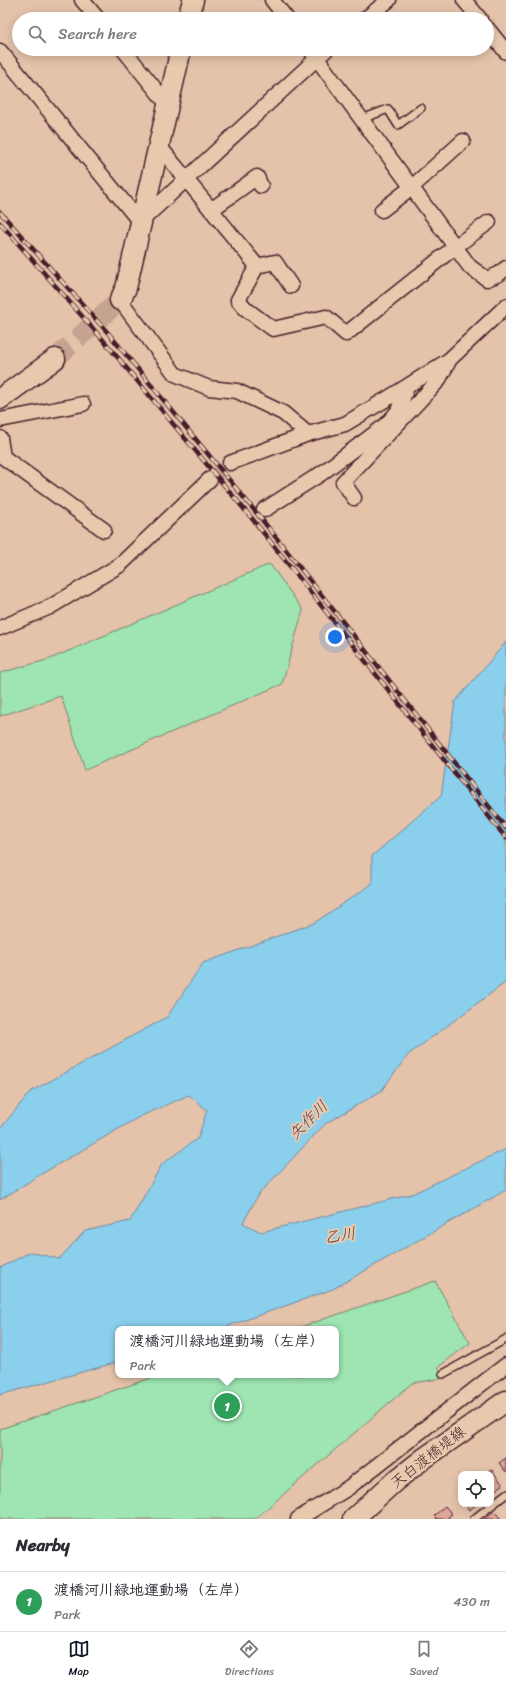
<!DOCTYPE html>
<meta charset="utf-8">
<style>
:root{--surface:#fff;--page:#f2f2f3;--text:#2b2b33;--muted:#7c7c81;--line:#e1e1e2;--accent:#111827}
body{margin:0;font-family:Sriracha,"Klee One",sans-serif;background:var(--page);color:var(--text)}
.controls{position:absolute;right:12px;bottom:12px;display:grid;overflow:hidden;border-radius:8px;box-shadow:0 2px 10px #0003}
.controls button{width:36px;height:36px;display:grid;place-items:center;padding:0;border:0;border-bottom:1px solid var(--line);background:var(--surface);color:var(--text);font:20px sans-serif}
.you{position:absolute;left:335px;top:637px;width:14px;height:14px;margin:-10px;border:3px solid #fff;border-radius:50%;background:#1a73e8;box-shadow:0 0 0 6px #1a73e833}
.badge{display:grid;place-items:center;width:26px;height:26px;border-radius:50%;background:var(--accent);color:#fff;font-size:13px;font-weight:700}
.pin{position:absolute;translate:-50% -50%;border:2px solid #fff;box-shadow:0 1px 4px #0006}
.popup{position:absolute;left:115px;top:1326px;width:224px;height:52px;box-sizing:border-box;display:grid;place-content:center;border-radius:8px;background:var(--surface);filter:drop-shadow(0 1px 3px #0005);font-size:13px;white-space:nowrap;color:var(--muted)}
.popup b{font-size:15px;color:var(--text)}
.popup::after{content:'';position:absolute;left:50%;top:100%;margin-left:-8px;border:8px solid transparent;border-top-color:var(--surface)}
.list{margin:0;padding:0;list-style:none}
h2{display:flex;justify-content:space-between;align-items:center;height:52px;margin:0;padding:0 16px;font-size:17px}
h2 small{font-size:13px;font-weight:400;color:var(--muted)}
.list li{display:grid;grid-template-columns:26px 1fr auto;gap:12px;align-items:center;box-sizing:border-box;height:60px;padding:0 16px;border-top:1px solid var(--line)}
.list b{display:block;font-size:15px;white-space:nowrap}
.list p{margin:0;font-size:13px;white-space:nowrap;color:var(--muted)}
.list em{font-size:13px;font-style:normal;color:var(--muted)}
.icon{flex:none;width:22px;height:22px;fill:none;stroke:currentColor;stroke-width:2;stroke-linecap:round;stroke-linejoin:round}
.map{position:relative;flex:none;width:506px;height:1519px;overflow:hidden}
.search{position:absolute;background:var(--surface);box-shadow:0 2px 10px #0003;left:12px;right:12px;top:12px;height:44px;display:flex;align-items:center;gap:10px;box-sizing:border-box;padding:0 14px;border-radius:22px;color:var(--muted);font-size:15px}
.sheet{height:112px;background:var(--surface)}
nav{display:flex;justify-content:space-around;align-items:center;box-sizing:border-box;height:56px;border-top:1px solid var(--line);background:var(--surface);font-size:11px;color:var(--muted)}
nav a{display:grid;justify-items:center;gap:2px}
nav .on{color:var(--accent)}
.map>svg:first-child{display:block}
.green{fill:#9ee5b2;stroke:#74826e}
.water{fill:#8acfec;stroke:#70899f}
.building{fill:#dfa69b;stroke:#4a1f2b}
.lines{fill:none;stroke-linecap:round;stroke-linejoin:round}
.street-tunnel{stroke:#c6a291;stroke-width:14;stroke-dasharray:14 7;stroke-linecap:butt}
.secondary-tunnel{stroke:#c6a291;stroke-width:20;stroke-dasharray:20 10;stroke-linecap:butt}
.lane-casing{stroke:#4a1f2b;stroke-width:10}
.street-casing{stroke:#4a1f2b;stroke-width:17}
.secondary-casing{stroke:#4a1f2b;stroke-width:23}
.lane{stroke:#e7caae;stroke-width:7}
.street{stroke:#e7caae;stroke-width:14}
.secondary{stroke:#e7caae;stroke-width:20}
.rail-casing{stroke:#4a1f2b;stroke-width:4.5}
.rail{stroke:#e7caae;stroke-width:3;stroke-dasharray:9;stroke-linecap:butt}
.labels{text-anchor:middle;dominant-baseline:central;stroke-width:4;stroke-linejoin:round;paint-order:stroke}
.street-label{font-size:15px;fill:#4a1f2b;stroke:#e7caae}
.water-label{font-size:16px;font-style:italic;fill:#543948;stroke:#e7caae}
</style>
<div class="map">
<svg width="506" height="1519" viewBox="0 0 506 1519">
<rect width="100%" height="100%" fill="#e5c3aa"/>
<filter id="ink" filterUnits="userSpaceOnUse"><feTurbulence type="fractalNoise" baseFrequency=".025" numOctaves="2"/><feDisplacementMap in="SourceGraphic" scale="8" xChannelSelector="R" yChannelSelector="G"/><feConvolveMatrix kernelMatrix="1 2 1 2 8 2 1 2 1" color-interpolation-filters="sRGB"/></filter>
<g filter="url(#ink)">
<!-- green -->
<path class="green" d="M 270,564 L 303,610 L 282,684 L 85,770 L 61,696 L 0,716 L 0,673 L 50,659 Z
M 435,1281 L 470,1343 L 438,1367 L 446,1378 L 412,1383 L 255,1519 L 0,1519 L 0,1429 L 160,1375 L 336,1375 L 336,1329 L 295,1329 Z"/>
<!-- water -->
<path class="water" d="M 506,642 L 506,982 L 408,1055 L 381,1091 L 325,1124 L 258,1195 L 243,1223 L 261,1232 L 412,1194 L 506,1149 L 506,1190 L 333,1289 L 220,1329 L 118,1329 L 118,1362 L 0,1395 L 0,1268 L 30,1252 L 59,1259 L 85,1231 L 130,1221 L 162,1164 L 198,1138 L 207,1110 L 189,1095 L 139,1117 L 43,1173 L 0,1200 L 0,1129 L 30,1092 L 167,1017 L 203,963 L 314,923 L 372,884 L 372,856 L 441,796 L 455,702 Z"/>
<!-- building -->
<path class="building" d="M 506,1458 L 506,1472 L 499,1463 Z
M 491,1469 L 503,1485 L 491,1493 L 491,1474 L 485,1474 Z
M 465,1504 L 477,1504 L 469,1510 Z
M 445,1506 L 452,1514 L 448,1517 L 450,1519 L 437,1519 L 434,1516 Z
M 494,1511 L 501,1519 L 484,1519 Z"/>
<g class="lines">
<!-- street-tunnel -->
<path class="street-tunnel" d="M 210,479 L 230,463"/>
<!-- secondary-tunnel -->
<path class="secondary-tunnel" d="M 55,359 L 120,300"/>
<!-- lane casing -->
<g class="lane-casing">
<path id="lane" d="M 362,119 L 388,109 L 398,125 L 421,108
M 443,1374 L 506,1339
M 474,1519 L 506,1494"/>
</g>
<!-- street casing -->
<g class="street-casing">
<path id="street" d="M 82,0 L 98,19
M 272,0 L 287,19
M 464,0 L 480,19
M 365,19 L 389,0
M 487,28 L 506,52
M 123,49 L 168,105
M 310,49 L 470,267 L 487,279 L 499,274 L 506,268
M 0,51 L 140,222 L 327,49
M 159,146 L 257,266
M 211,210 L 257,177 L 261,186
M 382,210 L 412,187 L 463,141
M 291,286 L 275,262 L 257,266 L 238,300 L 246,309 L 273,329 L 326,317 L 346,334 L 456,246 L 489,222
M 120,300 L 175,374 L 209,388 L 237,391 L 283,413 L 308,434
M 0,420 L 83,404
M 0,438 L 3,457 L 104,530
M 230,463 L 308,434 L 345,424 L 390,397 L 449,360 L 506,306
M 354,498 L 343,482 L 438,381 L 449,361
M 264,510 L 322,473 L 387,424 L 398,411 L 407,387
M 0,628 L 50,607 L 120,565 L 210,479
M 298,1519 L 348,1488 L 506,1365"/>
</g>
<!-- secondary casing -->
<g class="secondary-casing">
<path id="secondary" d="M 188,19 L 193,0
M 120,300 L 126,288 L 181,49
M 0,399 L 55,359
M 353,1519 L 395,1481 L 423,1459 L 506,1401"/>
</g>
<!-- lane -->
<use href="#lane" class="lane"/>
<!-- street -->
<use href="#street" class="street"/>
<!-- secondary -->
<use href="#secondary" class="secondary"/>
<!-- rail casing -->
<g class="rail-casing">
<path id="rail" d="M 0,212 L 109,334 L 259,516 L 506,828
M 0,223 L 104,341 L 254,521 L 506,838"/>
</g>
<!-- rail -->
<use href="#rail" class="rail"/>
</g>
</g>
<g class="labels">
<!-- street labels -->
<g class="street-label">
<text transform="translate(428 1457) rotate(-38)">天白渡橋堤線</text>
</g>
<!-- water labels -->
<g class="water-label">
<text transform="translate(308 1120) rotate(-45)">矢作川</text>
<text transform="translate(340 1235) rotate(-9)">乙川</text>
</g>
</g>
</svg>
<div class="controls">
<button><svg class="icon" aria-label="locate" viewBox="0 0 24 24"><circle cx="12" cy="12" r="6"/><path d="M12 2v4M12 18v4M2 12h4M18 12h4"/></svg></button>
</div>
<div class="you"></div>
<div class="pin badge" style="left:227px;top:1406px;background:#2e9e5b">1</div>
<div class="popup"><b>渡橋河川緑地運動場（左岸）</b>Park</div>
<div class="search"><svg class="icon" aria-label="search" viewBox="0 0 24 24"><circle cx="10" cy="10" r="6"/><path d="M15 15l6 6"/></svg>Search here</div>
</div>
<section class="sheet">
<h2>Nearby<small></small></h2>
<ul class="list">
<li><span class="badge" style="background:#2e9e5b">1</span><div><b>渡橋河川緑地運動場（左岸）</b><p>Park</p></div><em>430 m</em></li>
</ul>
</section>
<nav>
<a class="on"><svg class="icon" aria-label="map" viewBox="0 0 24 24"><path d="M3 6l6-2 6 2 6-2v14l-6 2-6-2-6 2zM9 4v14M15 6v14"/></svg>Map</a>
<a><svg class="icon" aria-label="directions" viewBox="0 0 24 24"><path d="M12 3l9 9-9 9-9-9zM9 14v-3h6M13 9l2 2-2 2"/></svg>Directions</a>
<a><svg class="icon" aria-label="saved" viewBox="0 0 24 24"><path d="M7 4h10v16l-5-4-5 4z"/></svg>Saved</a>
</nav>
